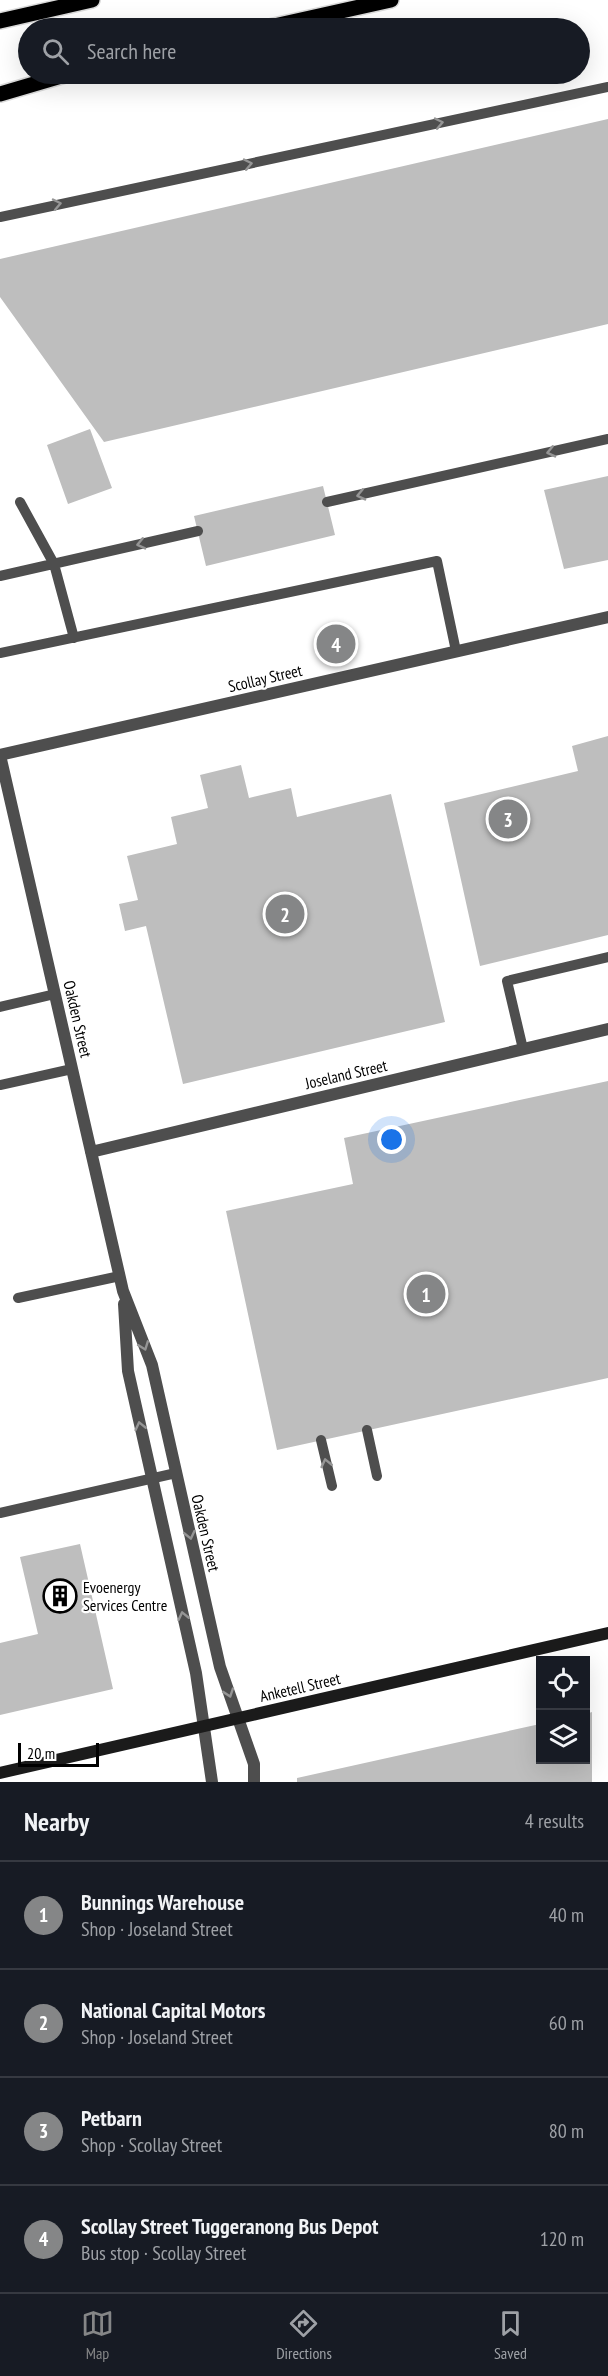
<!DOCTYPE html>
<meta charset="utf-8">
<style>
:root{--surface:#171b24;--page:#242831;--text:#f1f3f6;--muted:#9ea1a6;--line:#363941;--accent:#858687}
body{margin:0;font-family:"PT Sans Narrow",sans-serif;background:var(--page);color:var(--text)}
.controls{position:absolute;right:18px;bottom:18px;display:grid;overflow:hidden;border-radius:0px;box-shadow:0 6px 24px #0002}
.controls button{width:54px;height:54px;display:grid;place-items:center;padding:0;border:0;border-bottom:2px solid var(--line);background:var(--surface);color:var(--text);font:30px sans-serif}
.scale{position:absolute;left:18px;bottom:15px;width:81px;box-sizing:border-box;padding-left:6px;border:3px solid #000;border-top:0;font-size:16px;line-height:21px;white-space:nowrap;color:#000;-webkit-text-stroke:4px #fff;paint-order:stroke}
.you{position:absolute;left:392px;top:1140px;width:21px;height:21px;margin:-15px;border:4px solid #fff;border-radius:50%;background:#1a73e8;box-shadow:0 0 0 9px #1a73e833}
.badge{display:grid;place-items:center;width:39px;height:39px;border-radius:50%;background:var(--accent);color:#fff;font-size:20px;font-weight:700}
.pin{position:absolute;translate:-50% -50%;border:3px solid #fff;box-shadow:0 2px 6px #0006}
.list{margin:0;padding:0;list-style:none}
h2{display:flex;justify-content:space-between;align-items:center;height:78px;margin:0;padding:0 24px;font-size:26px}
h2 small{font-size:20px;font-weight:400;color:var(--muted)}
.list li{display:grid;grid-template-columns:39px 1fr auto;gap:18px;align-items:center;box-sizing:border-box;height:108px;padding:0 24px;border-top:2px solid var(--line)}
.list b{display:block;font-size:22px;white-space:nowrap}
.list p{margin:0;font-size:20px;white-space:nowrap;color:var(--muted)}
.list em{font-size:20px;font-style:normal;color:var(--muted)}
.icon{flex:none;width:33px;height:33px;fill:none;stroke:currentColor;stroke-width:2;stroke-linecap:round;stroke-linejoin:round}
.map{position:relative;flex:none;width:608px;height:1782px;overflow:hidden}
.search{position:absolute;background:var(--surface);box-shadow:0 6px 24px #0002;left:18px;right:18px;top:18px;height:66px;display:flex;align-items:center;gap:15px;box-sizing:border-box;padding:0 21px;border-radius:33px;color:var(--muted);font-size:22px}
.sheet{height:510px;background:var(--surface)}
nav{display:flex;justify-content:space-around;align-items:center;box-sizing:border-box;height:84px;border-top:2px solid var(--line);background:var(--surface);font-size:16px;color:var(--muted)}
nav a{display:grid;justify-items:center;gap:3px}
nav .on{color:var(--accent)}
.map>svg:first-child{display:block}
.building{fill:#bebebe}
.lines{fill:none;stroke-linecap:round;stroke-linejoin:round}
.primary-casing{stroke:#dbdbdb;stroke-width:18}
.lane{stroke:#4e4e4e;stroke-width:10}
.street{stroke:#4e4e4e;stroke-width:12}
.secondary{stroke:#1b1b1b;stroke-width:12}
.primary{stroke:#000;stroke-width:15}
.oneway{stroke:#959595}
.labels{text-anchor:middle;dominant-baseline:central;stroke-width:4.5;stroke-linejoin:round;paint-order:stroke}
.street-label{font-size:16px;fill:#000;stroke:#fff}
.poi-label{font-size:16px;fill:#000;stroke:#fff;text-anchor:start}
</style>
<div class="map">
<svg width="608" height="1782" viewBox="0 0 608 1782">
<rect width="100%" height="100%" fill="#fff"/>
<!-- building -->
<path class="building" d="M 608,119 L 608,324 L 104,442 L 0,297 L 0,259 Z
M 90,429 L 112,488 L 68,504 L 47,445 Z
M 608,476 L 608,560 L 564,569 L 544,490 Z
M 323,486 L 335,535 L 206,566 L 194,516 Z
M 608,736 L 608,935 L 480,966 L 444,803 L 578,771 L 572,746 Z
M 241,765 L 249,798 L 291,788 L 297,817 L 391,794 L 445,1022 L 183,1084 L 146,926 L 125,931 L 119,904 L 138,900 L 127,856 L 177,844 L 171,817 L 208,808 L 200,775 Z
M 608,1081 L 608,1378 L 277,1450 L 226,1211 L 353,1184 L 344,1138 Z
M 80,1544 L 113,1689 L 0,1715 L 0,1643 L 38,1634 L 20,1557 Z
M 592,1712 L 592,1782 L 297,1782 L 297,1778 L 540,1724 L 540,1760 L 586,1760 L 586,1714 Z"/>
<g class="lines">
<!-- primary casing -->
<g class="primary-casing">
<path id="primary" d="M 0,21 L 92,0
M 265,28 L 391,0
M 0,94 L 68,74"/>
</g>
<!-- lane -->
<path class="lane" d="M 0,217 L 608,87
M 20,502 L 54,564 L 74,638
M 327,502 L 608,439
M 0,576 L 198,531
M 0,653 L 437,561 L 456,651
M 0,1007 L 55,994
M 523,1049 L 507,981 L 608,957
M 0,1085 L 72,1069
M 18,1298 L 120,1276
M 367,1430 L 377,1476
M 321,1440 L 332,1486
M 0,1513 L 176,1473"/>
<!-- street -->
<path class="street" d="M 0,755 L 123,1291 L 152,1365 L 220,1667 L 254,1764 L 254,1782
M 0,755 L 608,617
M 91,1152 L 608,1029
M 124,1304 L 128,1371 L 196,1673 L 212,1782"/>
<!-- secondary -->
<path class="secondary" d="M 0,1773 L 608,1633"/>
<!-- primary -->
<use href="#primary" class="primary"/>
</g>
<!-- one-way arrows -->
<defs><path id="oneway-chevron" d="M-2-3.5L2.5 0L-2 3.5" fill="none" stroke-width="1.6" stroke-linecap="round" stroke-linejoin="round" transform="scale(1.5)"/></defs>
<g class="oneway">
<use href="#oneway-chevron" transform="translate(439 123) rotate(-12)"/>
<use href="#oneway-chevron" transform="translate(248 164) rotate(-12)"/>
<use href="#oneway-chevron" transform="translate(57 204) rotate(-12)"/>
<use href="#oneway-chevron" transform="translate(551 452) rotate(167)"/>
<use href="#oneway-chevron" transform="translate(361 495) rotate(167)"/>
<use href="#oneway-chevron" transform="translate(141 544) rotate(167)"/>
<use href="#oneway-chevron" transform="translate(144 1346) rotate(69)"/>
<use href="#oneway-chevron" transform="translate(140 1426) rotate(-103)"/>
<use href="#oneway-chevron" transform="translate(326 1463) rotate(-103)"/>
<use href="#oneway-chevron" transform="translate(190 1535) rotate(77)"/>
<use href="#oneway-chevron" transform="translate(183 1616) rotate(-103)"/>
<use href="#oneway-chevron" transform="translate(229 1693) rotate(71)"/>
</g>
<!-- icons -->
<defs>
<g id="building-ring" transform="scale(1.725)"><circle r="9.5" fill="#fff" stroke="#000" stroke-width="1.5"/><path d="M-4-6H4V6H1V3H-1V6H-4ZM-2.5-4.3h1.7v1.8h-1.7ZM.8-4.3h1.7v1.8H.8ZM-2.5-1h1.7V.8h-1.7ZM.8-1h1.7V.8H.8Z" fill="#000"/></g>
</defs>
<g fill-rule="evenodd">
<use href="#building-ring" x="60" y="1596"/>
</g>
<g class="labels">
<!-- street labels -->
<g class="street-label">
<text transform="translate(265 678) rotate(-13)">Scollay Street</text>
<text transform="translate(78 1019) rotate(77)">Oakden Street</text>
<text transform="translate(346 1074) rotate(-13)">Joseland Street</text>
<text transform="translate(206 1533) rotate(77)">Oakden Street</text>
<text transform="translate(300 1687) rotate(-13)">Anketell Street</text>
</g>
<!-- poi labels -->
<g class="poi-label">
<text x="83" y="1587">Evoenergy<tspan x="83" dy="18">Services Centre</tspan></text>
</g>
</g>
</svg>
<div class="controls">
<button><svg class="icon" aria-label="locate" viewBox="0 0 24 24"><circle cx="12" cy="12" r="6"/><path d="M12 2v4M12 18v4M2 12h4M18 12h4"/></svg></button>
<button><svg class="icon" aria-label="layers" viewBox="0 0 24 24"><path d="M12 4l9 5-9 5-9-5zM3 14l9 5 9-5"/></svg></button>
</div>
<div class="scale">20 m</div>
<div class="you"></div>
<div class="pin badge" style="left:426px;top:1294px">1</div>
<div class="pin badge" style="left:285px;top:914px">2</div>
<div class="pin badge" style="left:508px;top:819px">3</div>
<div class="pin badge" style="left:336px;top:644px">4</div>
<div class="search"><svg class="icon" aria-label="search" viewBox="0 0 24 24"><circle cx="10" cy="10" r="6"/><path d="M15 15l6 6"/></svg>Search here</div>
</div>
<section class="sheet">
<h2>Nearby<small>4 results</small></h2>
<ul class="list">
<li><span class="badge">1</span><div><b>Bunnings Warehouse</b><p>Shop · Joseland Street</p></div><em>40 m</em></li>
<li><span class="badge">2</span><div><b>National Capital Motors</b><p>Shop · Joseland Street</p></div><em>60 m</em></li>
<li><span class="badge">3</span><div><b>Petbarn</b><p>Shop · Scollay Street</p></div><em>80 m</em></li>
<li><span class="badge">4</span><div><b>Scollay Street Tuggeranong Bus Depot</b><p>Bus stop · Scollay Street</p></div><em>120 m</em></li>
</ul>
</section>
<nav>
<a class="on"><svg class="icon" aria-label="map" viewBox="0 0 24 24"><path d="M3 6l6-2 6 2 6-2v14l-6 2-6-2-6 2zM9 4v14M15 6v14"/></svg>Map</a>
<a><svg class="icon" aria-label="directions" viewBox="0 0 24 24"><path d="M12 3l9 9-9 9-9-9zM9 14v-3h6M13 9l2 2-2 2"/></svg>Directions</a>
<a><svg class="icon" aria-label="saved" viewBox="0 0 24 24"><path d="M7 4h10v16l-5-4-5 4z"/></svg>Saved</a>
</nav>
